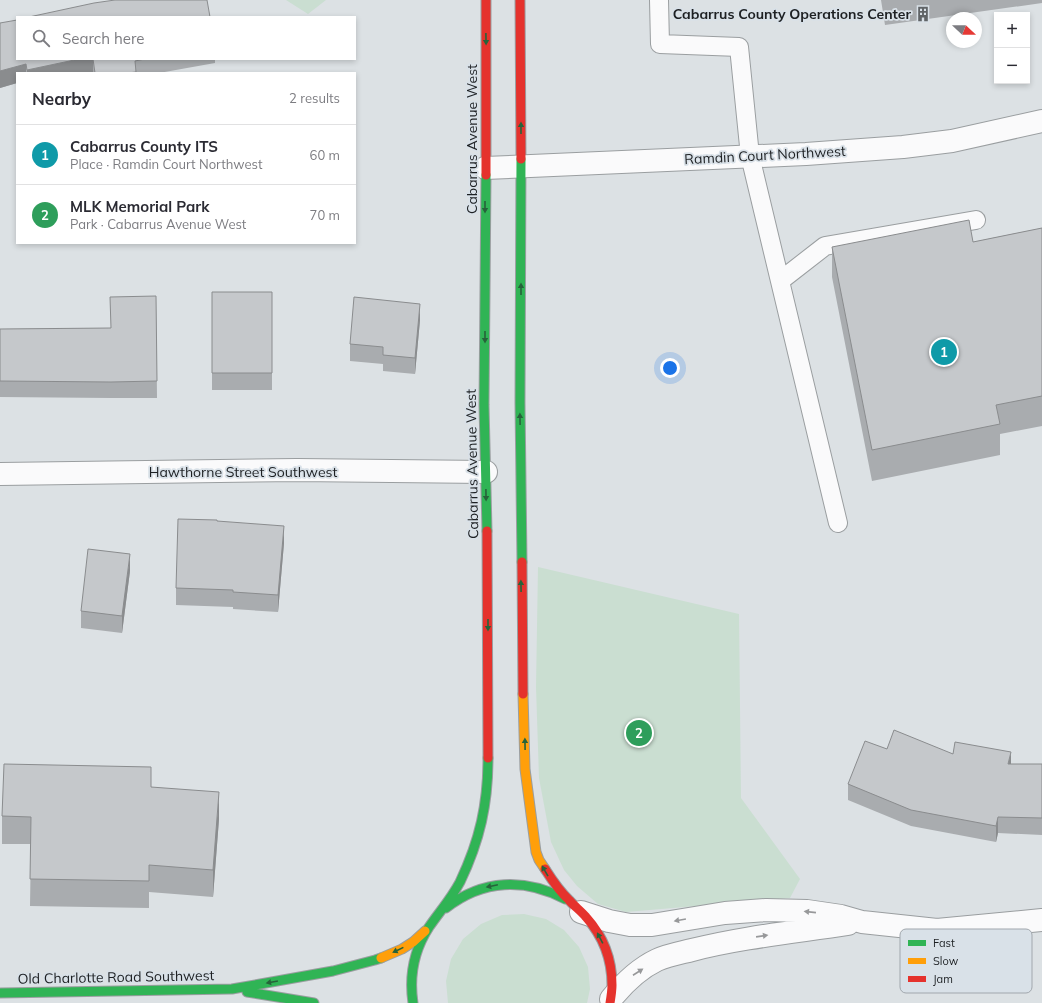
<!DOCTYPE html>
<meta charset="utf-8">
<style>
:root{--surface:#fff;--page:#f7f7f7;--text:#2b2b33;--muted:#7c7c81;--line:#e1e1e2;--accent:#606467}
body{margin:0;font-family:Mulish,sans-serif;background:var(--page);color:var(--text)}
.controls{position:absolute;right:12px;top:12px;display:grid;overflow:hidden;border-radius:0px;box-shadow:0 2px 6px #0003}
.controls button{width:36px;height:36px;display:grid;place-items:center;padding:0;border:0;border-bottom:1px solid var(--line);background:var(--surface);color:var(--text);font:20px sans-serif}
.compass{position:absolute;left:946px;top:12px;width:36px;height:36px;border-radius:50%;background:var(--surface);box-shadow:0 2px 6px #0003;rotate:112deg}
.you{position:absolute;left:670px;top:368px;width:14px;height:14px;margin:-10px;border:3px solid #fff;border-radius:50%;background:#1a73e8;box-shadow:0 0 0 6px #1a73e833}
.badge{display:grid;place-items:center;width:26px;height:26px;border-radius:50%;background:var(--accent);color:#fff;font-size:13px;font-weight:700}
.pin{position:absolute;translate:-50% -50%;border:2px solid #fff;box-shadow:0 1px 4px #0006}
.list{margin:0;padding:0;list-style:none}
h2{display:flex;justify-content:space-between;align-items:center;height:52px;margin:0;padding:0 16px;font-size:17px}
h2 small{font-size:13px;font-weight:400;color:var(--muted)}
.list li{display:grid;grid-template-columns:26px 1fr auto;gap:12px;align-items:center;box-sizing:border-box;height:60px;padding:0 16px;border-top:1px solid var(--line)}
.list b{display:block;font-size:15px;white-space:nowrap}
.list p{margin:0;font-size:13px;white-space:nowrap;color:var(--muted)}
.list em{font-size:13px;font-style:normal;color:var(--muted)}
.icon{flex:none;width:22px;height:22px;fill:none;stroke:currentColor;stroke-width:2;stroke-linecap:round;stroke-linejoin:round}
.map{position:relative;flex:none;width:1042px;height:1003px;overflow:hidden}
.search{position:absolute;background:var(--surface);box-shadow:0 2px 6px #0003;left:16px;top:16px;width:340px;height:44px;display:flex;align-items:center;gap:10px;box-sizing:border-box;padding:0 14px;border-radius:0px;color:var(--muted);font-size:15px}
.panel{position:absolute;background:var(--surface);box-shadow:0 2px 6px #0003;left:16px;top:72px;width:340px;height:172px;border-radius:0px}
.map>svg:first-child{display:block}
.green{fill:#caded1}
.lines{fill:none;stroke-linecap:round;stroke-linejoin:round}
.lane-casing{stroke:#9a9ea0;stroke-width:20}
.street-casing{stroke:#9a9ea0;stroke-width:24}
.fast-casing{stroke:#9a9ea0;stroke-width:11}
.slow-casing{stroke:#9a9ea0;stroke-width:11}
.jam-casing{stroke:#9a9ea0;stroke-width:11}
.lane{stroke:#fafafb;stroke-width:18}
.street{stroke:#fafafb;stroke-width:22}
.fast{stroke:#30b455;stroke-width:9}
.slow{stroke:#ff9f0a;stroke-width:9}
.jam{stroke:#e5322d;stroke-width:9}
.wall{fill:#a9acaf}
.shaded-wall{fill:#8a8c8e}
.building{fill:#c5c8cb;stroke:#8a8c8e}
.oneway{fill:#26633a}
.oneway2{fill:#97989a}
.labels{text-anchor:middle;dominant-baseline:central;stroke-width:3.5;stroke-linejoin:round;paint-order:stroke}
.poi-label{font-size:14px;font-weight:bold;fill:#1d2023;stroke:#d9e1e8;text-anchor:end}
.street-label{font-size:14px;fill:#1d2023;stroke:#d9e1e8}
.key{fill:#d9e1e8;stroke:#a1a7ad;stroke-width:1}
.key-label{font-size:11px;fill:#1d2023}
</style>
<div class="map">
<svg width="1042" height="1003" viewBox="0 0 1042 1003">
<rect width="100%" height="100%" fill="#dce1e4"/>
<!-- green -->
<path class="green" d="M 286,0 L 326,0 L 308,14 Z
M 538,567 L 739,614 L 741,798 L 800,879 L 790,898 L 626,912 L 598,904 L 577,886 L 564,870 L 551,842 L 539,778 L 536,687 Z
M 524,914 L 546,919 L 564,930 L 579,947 L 588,967 L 590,989 L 587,1003 L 448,1003 L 446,981 L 451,959 L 463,939 L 481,924 L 502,915 Z"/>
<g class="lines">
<!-- lane casing -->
<g class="lane-casing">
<path id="lane" d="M 659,0 L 660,44 L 739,47 L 750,156 L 838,523
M 780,281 L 825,246 L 976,220"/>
</g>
<!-- street casing -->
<g class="street-casing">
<path id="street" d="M 485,168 L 806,154 L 903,147 L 952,141 L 1042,121
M 0,474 L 297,470 L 486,472
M 581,912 L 609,921 L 630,925 L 652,925 L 725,913 L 766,910 L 807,911 L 841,916 L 862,922 L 937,930 L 1042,920
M 611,999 C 624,983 638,969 657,960 C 668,955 680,953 692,950 C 743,937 796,932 848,924"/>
</g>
<!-- fast casing -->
<g class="fast-casing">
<path id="fast" d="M 521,159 L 520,403 L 522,562
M 486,175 L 484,405 L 487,531
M 446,908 C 483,879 525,878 565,899
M 247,992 L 314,1003
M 0,993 L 232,989 L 333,971 L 375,960 L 381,958
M 413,1003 C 409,976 414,950 429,927 C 440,911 451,899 460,882 C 480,840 488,804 488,758"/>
</g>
<!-- slow casing -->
<g class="slow-casing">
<path id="slow" d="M 523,694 L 525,769 L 536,852 L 539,860 L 545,869
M 381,958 L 402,949 L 413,942 L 425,931"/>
</g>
<!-- jam casing -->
<g class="jam-casing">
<path id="jam" d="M 520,0 L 521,159
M 486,175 L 486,0
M 487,531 L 488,758
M 522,562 L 523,694
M 545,869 C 552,880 559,891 569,900 C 574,906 581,911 586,917 C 603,936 612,960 612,985 C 612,991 611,997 610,1003"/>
</g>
<!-- lane -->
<use href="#lane" class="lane"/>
<!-- street -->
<use href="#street" class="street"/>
<!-- fast -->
<use href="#fast" class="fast"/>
<!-- slow -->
<use href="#slow" class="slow"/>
<!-- jam -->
<use href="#jam" class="jam"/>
</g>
<!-- wall -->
<path class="wall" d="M 881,0 L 1042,0 L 1042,3 L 885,25 Z
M 0,23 L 17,59 L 215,59 L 215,63 L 159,73 L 93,73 L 93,72 L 90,73 L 17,73 L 17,83 L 0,88 Z
M 1042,228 L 1042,426 L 1000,434 L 1000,455 L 872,481 L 832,277 L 832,247 L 973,242 Z
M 212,292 L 272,292 L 272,390 L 212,390 Z
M 156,296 L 157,398 L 111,398 L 0,397 L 0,329 L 111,328 Z
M 420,320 L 415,374 L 383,371 L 383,364 L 350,361 L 350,344 Z
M 217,521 L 284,543 L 278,612 L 233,609 L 233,607 L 176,605 L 176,588 Z
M 130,571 L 122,633 L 81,628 L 81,611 Z
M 953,754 L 1011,764 L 1042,764 L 1042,835 L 998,833 L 996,842 L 911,826 L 848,800 L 848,784 Z
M 151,787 L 219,819 L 213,897 L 149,892 L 149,908 L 30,906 L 31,844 L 2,844 L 2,816 Z"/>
<!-- shaded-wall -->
<path class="shaded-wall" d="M 79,59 L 93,59 L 93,72 L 90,73 L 27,73 L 27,70 Z
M 26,64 L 26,73 L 17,73 L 17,83 L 0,88 L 0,71 Z
M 420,304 L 420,320 L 415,374 L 415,358 Z
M 284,526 L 284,543 L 278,612 L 278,595 Z
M 130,554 L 130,571 L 122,633 L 122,616 Z
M 1011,752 L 1011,769 L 1008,764 Z
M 219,792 L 219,819 L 213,897 L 213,870 Z
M 998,817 L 998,833 L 996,842 L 996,826 Z"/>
<!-- building -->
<path class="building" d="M 115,0 L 207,0 L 210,17 L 29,17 L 94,3 Z
M 17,20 L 17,59 L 79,59 L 27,70 L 26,64 L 0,71 L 0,23 Z
M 93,59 L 145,59 L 135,61 L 136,72 L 128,73 L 95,73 Z
M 969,220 L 973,242 L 1042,228 L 1042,396 L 996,405 L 1000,424 L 872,450 L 832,247 Z
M 212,292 L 272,292 L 272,373 L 212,373 Z
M 156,296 L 157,381 L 111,382 L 0,381 L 0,329 L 111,328 L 110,297 Z
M 354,297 L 420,304 L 415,358 L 383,355 L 383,347 L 350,344 Z
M 178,519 L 217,520 L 217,521 L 284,526 L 278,595 L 233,592 L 233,590 L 176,588 Z
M 88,549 L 130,554 L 122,616 L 81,611 Z
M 894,730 L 953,754 L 955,742 L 1011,752 L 1008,764 L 1042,764 L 1042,818 L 998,817 L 996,826 L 911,810 L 848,784 L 865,741 L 887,749 Z
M 4,764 L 151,767 L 151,787 L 219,792 L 213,870 L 149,865 L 149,881 L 30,879 L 31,817 L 2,816 Z"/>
<!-- one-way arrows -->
<defs><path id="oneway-solid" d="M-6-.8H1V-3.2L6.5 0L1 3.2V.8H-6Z"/></defs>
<g class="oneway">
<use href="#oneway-solid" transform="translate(486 39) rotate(89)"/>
<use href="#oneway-solid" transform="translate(521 128) rotate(-90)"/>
<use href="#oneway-solid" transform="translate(485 207) rotate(90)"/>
<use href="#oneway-solid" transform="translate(521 289) rotate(-90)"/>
<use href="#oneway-solid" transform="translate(485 337) rotate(90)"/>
<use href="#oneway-solid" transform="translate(520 419) rotate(-91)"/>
<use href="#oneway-solid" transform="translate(486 495) rotate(89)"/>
<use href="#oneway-solid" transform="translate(521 586) rotate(-91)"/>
<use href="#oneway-solid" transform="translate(488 625) rotate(90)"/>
<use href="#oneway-solid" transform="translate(525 744) rotate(-91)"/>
<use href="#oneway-solid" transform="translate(545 871) rotate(-120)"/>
<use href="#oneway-solid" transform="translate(492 886) rotate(168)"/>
<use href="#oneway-solid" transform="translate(600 938) rotate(-118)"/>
<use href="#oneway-solid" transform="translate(398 950) rotate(154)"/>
<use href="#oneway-solid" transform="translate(272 982) rotate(170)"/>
</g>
<g class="oneway2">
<use href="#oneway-solid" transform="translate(810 912) rotate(-174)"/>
<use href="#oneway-solid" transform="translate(680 920) rotate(170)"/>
<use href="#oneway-solid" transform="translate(762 936) rotate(-8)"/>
<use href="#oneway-solid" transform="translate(638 972) rotate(-33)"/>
</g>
<!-- icons -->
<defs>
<g id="building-bare" transform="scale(1.2)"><path d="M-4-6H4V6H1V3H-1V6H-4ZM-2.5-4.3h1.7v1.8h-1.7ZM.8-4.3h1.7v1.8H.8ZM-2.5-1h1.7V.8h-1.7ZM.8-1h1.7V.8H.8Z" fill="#606467" stroke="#d9e1e8" stroke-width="2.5" paint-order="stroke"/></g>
</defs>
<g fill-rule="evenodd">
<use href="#building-bare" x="923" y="14"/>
</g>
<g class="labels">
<!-- poi labels -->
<g class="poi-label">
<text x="911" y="14">Cabarrus County Operations Center</text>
</g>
<!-- street labels -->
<g class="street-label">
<text transform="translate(472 139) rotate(-90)">Cabarrus Avenue West</text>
<text transform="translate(765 155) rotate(-3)">Ramdin Court Northwest</text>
<text transform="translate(472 464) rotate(-91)">Cabarrus Avenue West</text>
<text x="243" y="472">Hawthorne Street Southwest</text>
<text transform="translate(116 977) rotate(-1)">Old Charlotte Road Southwest</text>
</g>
</g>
<!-- legend -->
<rect x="900" y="929" width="132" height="64" rx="6" class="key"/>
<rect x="908" y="940" width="18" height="6" fill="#30b455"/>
<rect x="908" y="958" width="18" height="6" fill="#ff9f0a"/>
<rect x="908" y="976" width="18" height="6" fill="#e5322d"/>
<g class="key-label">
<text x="933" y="947">Fast</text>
<text x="933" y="965">Slow</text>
<text x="933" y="983">Jam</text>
</g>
</svg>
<div class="controls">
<button>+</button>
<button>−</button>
</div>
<svg class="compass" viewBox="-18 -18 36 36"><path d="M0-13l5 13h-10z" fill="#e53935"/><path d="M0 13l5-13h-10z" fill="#7c7c81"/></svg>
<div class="you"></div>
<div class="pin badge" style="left:944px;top:352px;background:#0f9aa8">1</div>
<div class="pin badge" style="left:639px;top:733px;background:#2e9e5b">2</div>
<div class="search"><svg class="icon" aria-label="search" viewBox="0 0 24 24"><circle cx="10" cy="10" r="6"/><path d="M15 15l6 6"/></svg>Search here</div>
<section class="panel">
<h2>Nearby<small>2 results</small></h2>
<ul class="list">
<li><span class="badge" style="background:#0f9aa8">1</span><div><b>Cabarrus County ITS</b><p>Place · Ramdin Court Northwest</p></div><em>60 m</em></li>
<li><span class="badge" style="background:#2e9e5b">2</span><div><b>MLK Memorial Park</b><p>Park · Cabarrus Avenue West</p></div><em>70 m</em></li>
</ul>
</section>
</div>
